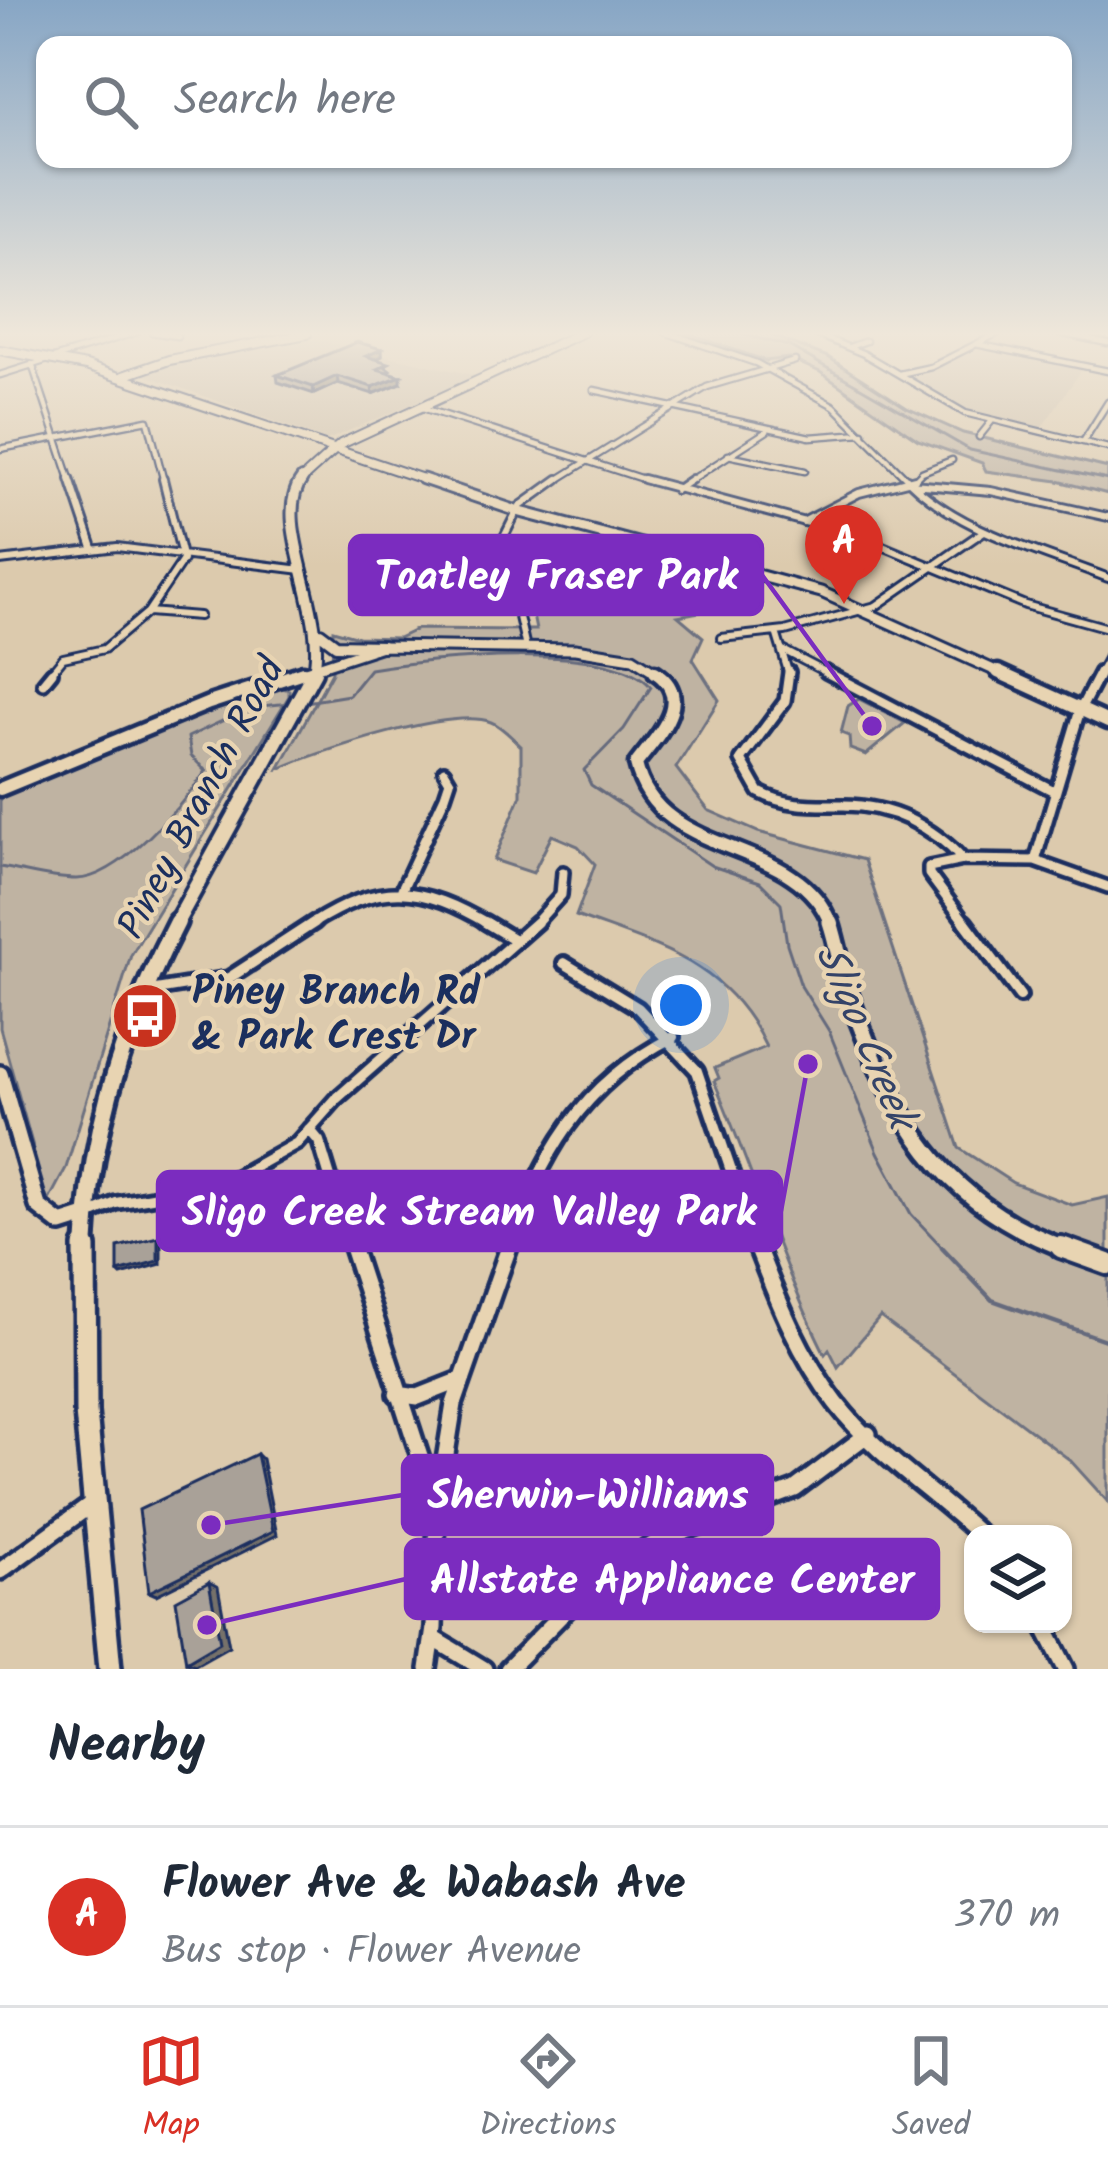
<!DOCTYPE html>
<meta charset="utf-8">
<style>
:root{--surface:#fff;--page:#f2f2f3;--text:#1f2937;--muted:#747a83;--line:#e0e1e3;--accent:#d93025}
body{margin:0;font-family:Kalam,sans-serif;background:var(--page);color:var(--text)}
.controls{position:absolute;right:36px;bottom:36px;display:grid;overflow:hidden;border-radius:24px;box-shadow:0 3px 9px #0004}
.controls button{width:108px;height:108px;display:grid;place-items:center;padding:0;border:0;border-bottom:3px solid var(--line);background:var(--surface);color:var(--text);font:60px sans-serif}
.you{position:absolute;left:681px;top:1005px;width:42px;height:42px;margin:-30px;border:9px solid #fff;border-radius:50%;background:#1a73e8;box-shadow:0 0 0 18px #1a73e833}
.badge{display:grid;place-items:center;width:78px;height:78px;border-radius:50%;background:var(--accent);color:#fff;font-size:39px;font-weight:700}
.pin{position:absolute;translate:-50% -99px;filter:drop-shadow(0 3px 6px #0008)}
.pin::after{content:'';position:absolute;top:63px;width:42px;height:36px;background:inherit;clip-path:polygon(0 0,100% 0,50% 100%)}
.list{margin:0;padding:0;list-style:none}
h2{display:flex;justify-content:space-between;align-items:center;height:156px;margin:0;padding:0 48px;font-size:51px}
h2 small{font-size:39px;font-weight:400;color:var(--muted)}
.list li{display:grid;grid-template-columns:78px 1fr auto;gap:36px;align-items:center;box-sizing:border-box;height:180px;padding:0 48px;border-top:3px solid var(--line)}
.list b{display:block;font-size:45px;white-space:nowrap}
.list p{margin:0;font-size:39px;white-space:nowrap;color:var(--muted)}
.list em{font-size:39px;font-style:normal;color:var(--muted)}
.icon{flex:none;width:66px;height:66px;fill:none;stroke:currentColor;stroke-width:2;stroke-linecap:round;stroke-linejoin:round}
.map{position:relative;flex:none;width:1108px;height:1669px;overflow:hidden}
.search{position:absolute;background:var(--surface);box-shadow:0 3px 9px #0004;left:36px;right:36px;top:36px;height:132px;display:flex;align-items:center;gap:30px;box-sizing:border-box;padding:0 42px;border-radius:24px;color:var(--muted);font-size:45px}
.sheet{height:336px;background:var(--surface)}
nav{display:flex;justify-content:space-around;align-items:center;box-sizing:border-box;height:168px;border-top:3px solid var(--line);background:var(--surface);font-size:33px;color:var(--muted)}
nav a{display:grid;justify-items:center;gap:6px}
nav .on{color:var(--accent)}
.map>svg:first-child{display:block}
.built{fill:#cdbea7}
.green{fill:#bfb3a2;stroke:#6d7180;stroke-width:3}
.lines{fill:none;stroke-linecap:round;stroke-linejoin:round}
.stream-far1{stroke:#656a7d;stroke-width:3}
.stream{stroke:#656a7d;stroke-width:4.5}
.minor-far4-casing{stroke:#1b2f5e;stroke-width:9}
.minor-far3-casing{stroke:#1b2f5e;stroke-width:12}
.minor-far2-casing{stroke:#1b2f5e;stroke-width:18}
.minor-far1-casing{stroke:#1b2f5e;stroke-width:20}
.minor-casing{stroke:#1b2f5e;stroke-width:24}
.tertiary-far4-casing{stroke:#1b2f5e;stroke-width:12}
.tertiary-far3-casing{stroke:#1b2f5e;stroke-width:15}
.tertiary-far2-casing{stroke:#1b2f5e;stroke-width:21}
.tertiary-far1-casing{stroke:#1b2f5e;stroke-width:24}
.tertiary-casing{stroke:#1b2f5e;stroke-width:28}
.secondary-far4-casing{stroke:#1b2f5e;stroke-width:12}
.secondary-far3-casing{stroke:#1b2f5e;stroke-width:16}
.secondary-far2-casing{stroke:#1b2f5e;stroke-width:22}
.secondary-far1-casing{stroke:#1b2f5e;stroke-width:26}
.secondary-casing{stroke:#1b2f5e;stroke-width:30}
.minor-far4{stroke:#e8d4b2;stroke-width:4.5}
.minor-far3{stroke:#e8d4b2;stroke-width:6}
.minor-far2{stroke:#e8d4b2;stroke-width:9}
.minor-far1{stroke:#e8d4b2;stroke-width:10}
.minor{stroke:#e8d4b2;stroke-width:15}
.tertiary-far4{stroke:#e8d4b2;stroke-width:8}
.tertiary-far3{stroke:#e8d4b2;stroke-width:9}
.tertiary-far2{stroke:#e8d4b2;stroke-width:12}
.tertiary-far1{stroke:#e8d4b2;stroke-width:15}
.tertiary{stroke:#e8d4b2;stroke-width:20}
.secondary-far4{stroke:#e8d4b2;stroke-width:8}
.secondary-far3{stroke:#e8d4b2;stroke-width:10}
.secondary-far2{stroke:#e8d4b2;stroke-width:14}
.secondary-far1{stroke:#e8d4b2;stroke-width:16}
.secondary{stroke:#e8d4b2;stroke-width:21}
.wall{fill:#918a83;stroke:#1b2f5e;stroke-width:3}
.shaded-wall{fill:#76716a;stroke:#1b2f5e;stroke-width:3}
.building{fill:#a9a198;stroke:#1b2f5e;stroke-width:3}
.labels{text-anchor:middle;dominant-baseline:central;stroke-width:9;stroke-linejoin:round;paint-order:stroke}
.street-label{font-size:39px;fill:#1b2f5e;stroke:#e8d4b2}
.poi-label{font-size:39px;font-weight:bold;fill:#1b2f5e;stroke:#e8d4b2;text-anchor:start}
.water-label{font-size:42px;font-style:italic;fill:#344368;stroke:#e8d4b2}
.leader{fill:none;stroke:#7b2cbf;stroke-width:4.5}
.callout-dot{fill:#7b2cbf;stroke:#e8d4b2;stroke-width:4.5}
.callout{fill:#7b2cbf;stroke:#7b2cbf;stroke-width:4.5}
.callout-label{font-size:42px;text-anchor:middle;font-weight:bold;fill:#fff}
</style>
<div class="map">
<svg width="1108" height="1669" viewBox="0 0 1108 1669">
<rect width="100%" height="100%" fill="#dccaad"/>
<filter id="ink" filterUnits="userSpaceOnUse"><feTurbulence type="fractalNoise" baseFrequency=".00833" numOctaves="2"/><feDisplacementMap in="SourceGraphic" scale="24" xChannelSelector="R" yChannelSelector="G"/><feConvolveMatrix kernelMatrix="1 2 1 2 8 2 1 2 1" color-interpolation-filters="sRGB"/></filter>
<g filter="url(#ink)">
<!-- built -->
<path class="built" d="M 317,340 L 477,376 L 327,440 L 142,374 L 185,361 Z
M 978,348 L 984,348 L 1083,368 L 1040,430 L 967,409 L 911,377 Z"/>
<!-- green -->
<path class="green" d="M 683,332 L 763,332 L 828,357 L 907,408 L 963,433 L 1108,468 L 1108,494 L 1058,481 L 986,471 L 982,463 L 918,440 L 820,372 L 788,358 L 766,361 Z
M 582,574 L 667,595 L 695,594 L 726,607 L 678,616 L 703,637 L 693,659 L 719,700 L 676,768 L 708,810 L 758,832 L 864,860 L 959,1148 L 1013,1183 L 1072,1205 L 1108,1197 L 1108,1502 L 1070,1460 L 880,1317 L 838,1367 L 829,1349 L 825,1354 C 781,1266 753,1171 714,1081 L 719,1078 L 715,1068 L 766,1047 C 726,961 658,947 576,916 L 595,864 L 578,846 L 552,835 L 533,873 L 494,860 L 521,795 L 521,746 C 512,738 502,726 491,722 C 452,707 320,751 279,769 L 332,672 L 333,630 L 358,637 L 398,638 L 417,629 L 536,630 L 529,596 L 569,596 Z
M 280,687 L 289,690 L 289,696 L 131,955 L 66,1168 L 47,1204 L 39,1203 L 33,1147 L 0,1028 L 0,793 L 229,699 Z
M 859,699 L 905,723 L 866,755 L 850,749 L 849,736 L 841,733 L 848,706 Z"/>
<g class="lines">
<!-- stream-far1 -->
<path class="stream-far1" d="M 734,332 L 789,346 L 970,450 L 1108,480
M 306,702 L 349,695 L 370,669 C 428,659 612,640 651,687 L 624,729 L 584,770 L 591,785 L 712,866 L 760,882 L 781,903 L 787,944 L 801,986 L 829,1031 L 878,1152 L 911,1214 L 945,1250
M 0,867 C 25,871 52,879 76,879 C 119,879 182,805 206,771 L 191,756 L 188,737 L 252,707 L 290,703"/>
<!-- stream -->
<path class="stream" d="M 942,1247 L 992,1300 L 1108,1341"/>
<!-- minor-far4 casing -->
<g class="minor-far4-casing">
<path id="minor-far4" d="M 152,332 L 177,336
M 665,332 L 756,363 L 834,406 L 910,482
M 811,332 L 864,354 L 965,413 L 1108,448
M 1054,332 L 1108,343
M 976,344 L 1108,371
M 849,347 L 866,341
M 32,364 L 71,482
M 899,374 L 931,367 L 1000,332
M 0,375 L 137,332
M 594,390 L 810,437 L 863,433
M 423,408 L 652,482
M 979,437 L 991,422
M 1083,442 L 1108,402
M 0,449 L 148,420 L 164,482
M 728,455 L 805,471
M 554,482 L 707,387 L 795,361
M 688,482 L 767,431
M 912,482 L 922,472 L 952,460"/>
</g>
<!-- minor-far3 casing -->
<g class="minor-far3-casing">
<path id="minor-far3" d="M 70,479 L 93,548
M 643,479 L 861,537 L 1025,605 L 1108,628
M 907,479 C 960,532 1040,551 1108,578
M 913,484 L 991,491 L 1108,517
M 676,490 L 692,479
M 803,522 L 859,493 L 915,479
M 0,561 L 117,547 L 302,570
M 148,612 L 183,560 L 163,479
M 776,632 L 789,675
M 721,638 L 785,631 L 876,606 L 984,531
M 526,648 L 516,604 L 525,575 L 502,541 L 519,507 L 558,479
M 783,650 L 831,675
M 49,675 L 63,658 L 104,649 L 148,612 L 199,616
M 1098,675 L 1108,657"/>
</g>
<!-- minor-far2 casing -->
<g class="minor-far2-casing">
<path id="minor-far2" d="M 789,672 L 785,701 L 741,760 L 759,792 C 787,807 814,805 844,805 C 890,805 933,826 963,860 L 1035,861 L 1108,887
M 826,672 L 1054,791
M 43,683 L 52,672
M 963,860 L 929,867 L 929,874 L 967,925
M 1035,861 L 1080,710 L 1100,672
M 402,889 L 445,796 L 450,781 L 444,771
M 310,925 C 381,880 420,884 490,925
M 534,925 L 561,895 L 563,872"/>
</g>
<!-- minor-far1 casing -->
<g class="minor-far1-casing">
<path id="minor-far1" d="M 485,922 L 515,940
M 965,922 L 1020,996
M 564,963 L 638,1008 L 697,1071 L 758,1250
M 144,992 L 229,978 L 315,922
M 309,1129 L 319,1141 L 352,1250
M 86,1216 L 116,1203 L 222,1185 L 297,1143 L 336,1099 L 537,922
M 508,1250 C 543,1154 579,1085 673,1037"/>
</g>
<!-- minor casing -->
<g class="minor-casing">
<path id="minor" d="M 352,1247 L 437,1509 L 434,1628 L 428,1669
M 757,1247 C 778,1301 800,1356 836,1403 C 875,1454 932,1490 979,1534
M 397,1394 L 418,1397 L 461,1380
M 438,1504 L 454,1404 L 509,1247
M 0,1571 L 92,1504
M 1043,1624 L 1066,1669
M 433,1638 L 484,1669
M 508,1669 L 592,1584 L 660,1540 L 795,1489 L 868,1434"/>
</g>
<!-- tertiary-far4 casing -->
<g class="tertiary-far4-casing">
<path id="tertiary-far4" d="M 0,350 L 86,366 L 432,482
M 123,376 L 169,360 L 307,334"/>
</g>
<!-- tertiary-far3 casing -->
<g class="tertiary-far3-casing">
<path id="tertiary-far3" d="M 423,479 L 517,511 L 821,592 L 1005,675
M 293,675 L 382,646 L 575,649 L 633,658 L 660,675"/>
</g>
<!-- tertiary-far2 casing -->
<g class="tertiary-far2-casing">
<path id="tertiary-far2" d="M 655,672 C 696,699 656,737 636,764 C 658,862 798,834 831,925
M 998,672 L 1108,722
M 0,789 L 209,703 L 303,672"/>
</g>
<!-- tertiary-far1 casing -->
<g class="tertiary-far1-casing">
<path id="tertiary-far1" d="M 830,922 C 838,946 841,971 849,994 C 891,1115 943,1207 1070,1250
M 0,1074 L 38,1206 L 61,1224 L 86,1216"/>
</g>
<!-- tertiary casing -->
<g class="tertiary-casing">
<path id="tertiary" d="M 1061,1247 L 1108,1264"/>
</g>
<!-- secondary-far4 casing -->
<g class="secondary-far4-casing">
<path id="secondary-far4" d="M 299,482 L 341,444 L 583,332"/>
</g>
<!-- secondary-far3 casing -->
<g class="secondary-far3-casing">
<path id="secondary-far3" d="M 302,479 C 270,521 330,615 313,675
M 320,633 L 336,645 L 382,646"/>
</g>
<!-- secondary-far2 casing -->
<g class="secondary-far2-casing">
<path id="secondary-far2" d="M 175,925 L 314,672"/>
</g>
<!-- secondary-far1 casing -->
<g class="secondary-far1-casing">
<path id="secondary-far1" d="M 85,1250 C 90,1135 124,1024 177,922"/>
</g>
<!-- secondary casing -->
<g class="secondary-casing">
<path id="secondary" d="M 85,1247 L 86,1412 L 110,1669"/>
</g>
<!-- minor-far4 -->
<use href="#minor-far4" class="minor-far4"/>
<!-- minor-far3 -->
<use href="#minor-far3" class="minor-far3"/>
<!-- minor-far2 -->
<use href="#minor-far2" class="minor-far2"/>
<!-- minor-far1 -->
<use href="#minor-far1" class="minor-far1"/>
<!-- minor -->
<use href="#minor" class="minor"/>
<!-- tertiary-far4 -->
<use href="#tertiary-far4" class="tertiary-far4"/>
<!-- tertiary-far3 -->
<use href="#tertiary-far3" class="tertiary-far3"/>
<!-- tertiary-far2 -->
<use href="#tertiary-far2" class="tertiary-far2"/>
<!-- tertiary-far1 -->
<use href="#tertiary-far1" class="tertiary-far1"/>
<!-- tertiary -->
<use href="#tertiary" class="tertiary"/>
<!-- secondary-far4 -->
<use href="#secondary-far4" class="secondary-far4"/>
<!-- secondary-far3 -->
<use href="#secondary-far3" class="secondary-far3"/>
<!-- secondary-far2 -->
<use href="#secondary-far2" class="secondary-far2"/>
<!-- secondary-far1 -->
<use href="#secondary-far1" class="secondary-far1"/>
<!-- secondary -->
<use href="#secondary" class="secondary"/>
</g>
<!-- wall -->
<path class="wall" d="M 382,349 L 382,356 L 376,359 L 390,370 L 387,372 L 401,383 L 373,394 L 338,383 L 314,394 L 278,382 L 277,375 Z"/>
<!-- shaded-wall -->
<path class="shaded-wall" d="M 382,349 L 382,356 L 367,363 L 366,356 Z
M 337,376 L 338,383 L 314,394 L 313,387 Z
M 401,376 L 401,383 L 373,394 L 372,387 Z
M 158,1237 L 161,1240 L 161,1264 L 121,1275 L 118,1272 Z
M 257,1454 L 262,1459 L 277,1535 L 156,1595 L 149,1592 Z
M 209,1582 L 218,1587 L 229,1646 L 195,1665 L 186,1662 Z"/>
<!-- building -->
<path class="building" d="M 357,342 L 382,349 L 366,356 L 389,363 L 377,369 L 401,376 L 372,387 L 337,376 L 313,387 L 277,375 Z
M 158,1237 L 158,1261 L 118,1272 L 118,1247 Z
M 257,1454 L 273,1531 L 149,1592 L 139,1510 Z
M 209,1582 L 220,1642 L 186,1662 L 176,1600 Z"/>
</g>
<!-- sky -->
<linearGradient id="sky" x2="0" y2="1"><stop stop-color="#87a6c5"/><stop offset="0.59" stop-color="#efe7da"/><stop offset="1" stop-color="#efe7da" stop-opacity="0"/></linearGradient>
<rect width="1108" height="566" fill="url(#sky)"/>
<!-- icons -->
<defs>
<g id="bus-disc" transform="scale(3.45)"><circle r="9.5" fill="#c8321e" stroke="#e8d4b2"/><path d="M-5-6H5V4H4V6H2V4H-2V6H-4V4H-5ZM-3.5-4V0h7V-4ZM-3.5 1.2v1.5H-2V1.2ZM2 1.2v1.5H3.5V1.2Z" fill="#fff"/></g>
</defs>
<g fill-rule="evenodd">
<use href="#bus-disc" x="145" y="1016"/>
</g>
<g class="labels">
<!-- street labels -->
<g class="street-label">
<text transform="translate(203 799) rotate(-62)">Piney Branch Road</text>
</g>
<!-- poi labels -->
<g class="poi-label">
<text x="192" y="994">Piney Branch Rd<tspan x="192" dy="45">&amp; Park Crest Dr</tspan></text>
</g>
<!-- water labels -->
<g class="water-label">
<text transform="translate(864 1037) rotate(67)">Sligo Creek</text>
</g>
</g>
<!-- callouts -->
<path class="leader" d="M872 726L762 575M808 1064L781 1211M211 1525L403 1495M207 1625L406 1579"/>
<g class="callout-dot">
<circle cx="872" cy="726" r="12"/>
<circle cx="808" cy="1064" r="12"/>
<circle cx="211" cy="1525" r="12"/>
<circle cx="207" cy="1625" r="12"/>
</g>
<g class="callout">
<rect x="350" y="536" width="412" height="78" rx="12"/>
<rect x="158" y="1172" width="623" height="78" rx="12"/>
<rect x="403" y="1456" width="369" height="78" rx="12"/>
<rect x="406" y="1540" width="532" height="78" rx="12"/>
</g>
<g class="callout-label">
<text x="556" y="590">Toatley Fraser Park</text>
<text x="469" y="1226">Sligo Creek Stream Valley Park</text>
<text x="588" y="1509">Sherwin-Williams</text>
<text x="672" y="1594">Allstate Appliance Center</text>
</g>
</svg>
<div class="controls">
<button><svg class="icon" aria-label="layers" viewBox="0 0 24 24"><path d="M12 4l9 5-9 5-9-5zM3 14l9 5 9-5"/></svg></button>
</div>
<div class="you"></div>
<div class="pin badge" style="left:844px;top:604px">A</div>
<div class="search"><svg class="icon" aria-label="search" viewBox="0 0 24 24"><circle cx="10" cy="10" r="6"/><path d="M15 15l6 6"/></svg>Search here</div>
</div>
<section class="sheet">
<h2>Nearby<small></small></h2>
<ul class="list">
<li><span class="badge">A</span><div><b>Flower Ave &amp; Wabash Ave</b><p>Bus stop · Flower Avenue</p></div><em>370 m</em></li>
</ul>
</section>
<nav>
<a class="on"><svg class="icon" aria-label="map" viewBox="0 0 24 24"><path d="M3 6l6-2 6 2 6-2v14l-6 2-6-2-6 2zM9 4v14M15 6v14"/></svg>Map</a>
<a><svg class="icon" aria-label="directions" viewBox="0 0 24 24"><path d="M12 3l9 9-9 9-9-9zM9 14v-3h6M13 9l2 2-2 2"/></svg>Directions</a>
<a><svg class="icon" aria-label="saved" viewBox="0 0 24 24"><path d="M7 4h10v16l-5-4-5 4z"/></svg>Saved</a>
</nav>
